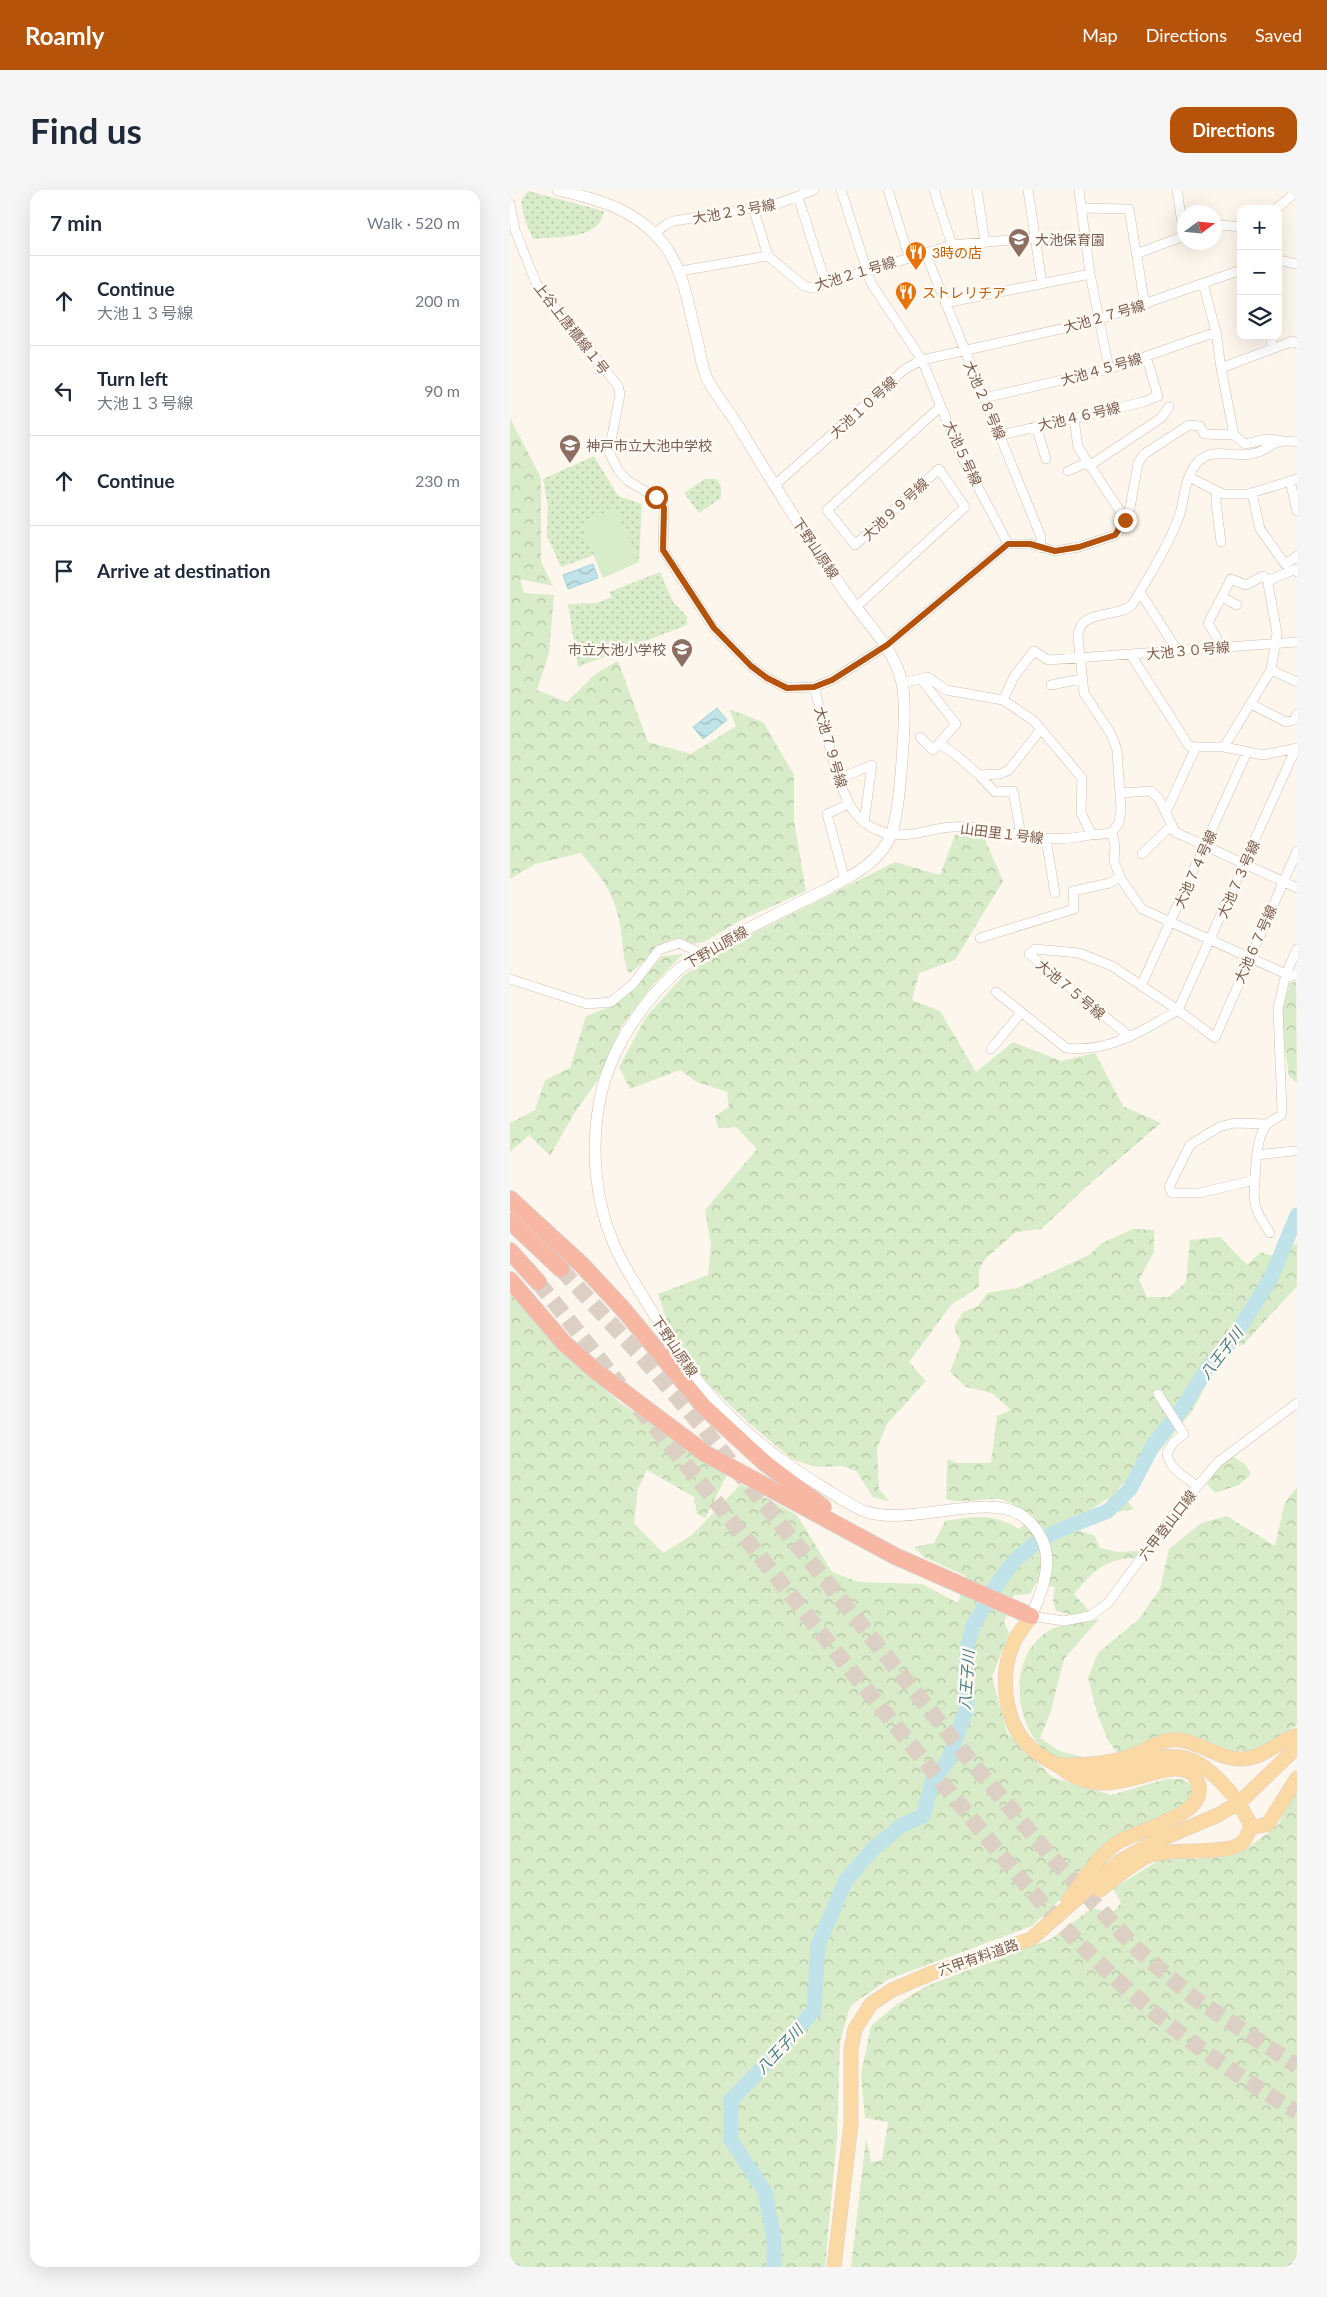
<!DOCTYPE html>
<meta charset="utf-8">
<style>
:root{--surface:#fff;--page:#f6f6f7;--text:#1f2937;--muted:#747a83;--line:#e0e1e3;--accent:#b45309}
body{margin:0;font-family:Lato,"Noto Sans JP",sans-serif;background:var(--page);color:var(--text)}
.controls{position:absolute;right:15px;top:15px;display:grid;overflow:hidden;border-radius:10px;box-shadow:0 5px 20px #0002}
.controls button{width:45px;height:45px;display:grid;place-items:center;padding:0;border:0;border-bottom:1px solid var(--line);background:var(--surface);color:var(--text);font:25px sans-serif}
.compass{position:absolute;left:667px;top:15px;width:45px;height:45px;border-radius:50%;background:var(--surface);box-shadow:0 5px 20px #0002;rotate:75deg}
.stop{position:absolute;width:15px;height:15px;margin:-11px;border:4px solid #b45309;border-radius:50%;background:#fff}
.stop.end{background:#b45309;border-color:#fff;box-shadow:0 1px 5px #0008}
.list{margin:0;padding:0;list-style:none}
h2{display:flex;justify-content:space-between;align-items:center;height:65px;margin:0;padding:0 20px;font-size:21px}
h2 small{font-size:16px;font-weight:400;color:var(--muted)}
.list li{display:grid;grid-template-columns:32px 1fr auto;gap:15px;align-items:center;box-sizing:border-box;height:90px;padding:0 20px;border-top:1px solid var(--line)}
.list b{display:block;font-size:19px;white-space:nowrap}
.list p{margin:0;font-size:16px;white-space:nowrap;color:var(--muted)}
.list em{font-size:16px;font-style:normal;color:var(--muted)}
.icon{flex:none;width:28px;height:28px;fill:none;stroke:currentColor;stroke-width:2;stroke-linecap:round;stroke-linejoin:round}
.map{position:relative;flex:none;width:787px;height:2077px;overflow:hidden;border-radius:15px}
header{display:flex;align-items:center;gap:30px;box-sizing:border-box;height:70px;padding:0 25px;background:var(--accent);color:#fff}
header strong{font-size:24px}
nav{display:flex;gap:28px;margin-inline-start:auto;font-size:18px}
.intro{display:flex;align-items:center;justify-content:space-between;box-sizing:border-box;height:120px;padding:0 30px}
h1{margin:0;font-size:35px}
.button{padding:12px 22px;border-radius:15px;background:var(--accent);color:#fff;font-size:18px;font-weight:700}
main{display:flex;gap:30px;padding:0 30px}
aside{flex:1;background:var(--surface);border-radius:15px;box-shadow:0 5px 20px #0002}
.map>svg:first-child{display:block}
.grass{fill:#d8ecc9}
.forest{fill:url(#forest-crowns)}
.park{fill:url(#park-dots)}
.water{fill:url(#water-waves);stroke:#a5d3da}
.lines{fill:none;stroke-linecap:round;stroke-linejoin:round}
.river{stroke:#bfe3e8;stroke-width:15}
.motorway-tunnel{stroke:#dcd0c4;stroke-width:16;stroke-dasharray:16 8;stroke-linecap:butt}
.minor-casing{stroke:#d1beb0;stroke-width:10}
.tertiary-casing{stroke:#d1beb0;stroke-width:12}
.primary-casing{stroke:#dad1cd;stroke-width:15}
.motorway-casing{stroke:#dad1cd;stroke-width:18}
.minor{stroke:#fff;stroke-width:9}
.tertiary{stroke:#fff;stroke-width:11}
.primary{stroke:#fbd9a5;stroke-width:14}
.motorway{stroke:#f7b7a3;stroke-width:16}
.route{stroke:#b45309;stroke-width:6}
.labels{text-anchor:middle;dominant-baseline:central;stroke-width:5;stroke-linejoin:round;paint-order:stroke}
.street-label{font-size:14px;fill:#7a5c4d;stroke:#fffaf3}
.education-label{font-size:14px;fill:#785e54;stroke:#fffaf3;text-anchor:start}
.food-label{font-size:14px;fill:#c56008;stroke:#fffaf3;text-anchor:start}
.water-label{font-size:15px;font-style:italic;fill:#437c86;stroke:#fffaf3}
</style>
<header>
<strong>Roamly</strong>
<nav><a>Map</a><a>Directions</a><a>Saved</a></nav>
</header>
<div class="intro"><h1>Find us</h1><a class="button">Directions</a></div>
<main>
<aside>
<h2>7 min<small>Walk · 520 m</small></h2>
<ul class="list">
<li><svg class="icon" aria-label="ahead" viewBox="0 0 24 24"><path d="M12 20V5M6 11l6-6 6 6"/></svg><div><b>Continue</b><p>大池１３号線</p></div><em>200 m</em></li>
<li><svg class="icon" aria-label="left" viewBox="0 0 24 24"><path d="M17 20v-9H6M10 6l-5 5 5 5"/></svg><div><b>Turn left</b><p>大池１３号線</p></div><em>90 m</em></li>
<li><svg class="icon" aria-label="ahead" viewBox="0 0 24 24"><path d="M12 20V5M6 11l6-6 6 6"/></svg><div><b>Continue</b></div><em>230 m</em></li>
<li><svg class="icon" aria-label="arrive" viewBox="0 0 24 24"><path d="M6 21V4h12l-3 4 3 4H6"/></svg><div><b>Arrive at destination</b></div></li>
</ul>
</aside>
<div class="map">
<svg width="787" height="2077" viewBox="0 0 787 2077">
<defs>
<pattern id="forest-crowns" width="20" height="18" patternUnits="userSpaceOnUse" patternTransform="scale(1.25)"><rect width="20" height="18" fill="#d8ecc9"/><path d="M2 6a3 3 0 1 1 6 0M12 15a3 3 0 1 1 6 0" fill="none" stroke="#b4c2a5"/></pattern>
<pattern id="park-dots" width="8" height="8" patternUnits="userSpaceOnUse" patternTransform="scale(1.25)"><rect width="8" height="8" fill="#d8ecc9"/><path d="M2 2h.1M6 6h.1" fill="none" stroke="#b4c2a5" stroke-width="1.8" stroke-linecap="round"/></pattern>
<pattern id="water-waves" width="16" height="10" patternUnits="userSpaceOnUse" patternTransform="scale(1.25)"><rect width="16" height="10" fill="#bfe3e8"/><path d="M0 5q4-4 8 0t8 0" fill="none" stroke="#a0bbbe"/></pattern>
</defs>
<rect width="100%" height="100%" fill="#fdf6ec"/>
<!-- grass -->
<path class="grass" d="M 105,319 L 129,372 L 93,388 L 71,334 Z"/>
<!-- forest -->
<path class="forest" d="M 0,228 L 31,288 L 31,372 L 43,396 L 10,389 L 14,403 L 44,405 L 39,463 L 27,500 L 57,512 L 85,484 L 108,471 L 138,552 L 181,564 L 226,536 L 219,519 L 253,532 L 284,585 L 284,631 L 296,701 L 231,730 L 194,752 L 181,754 L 161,749 L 119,784 C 112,767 113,752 110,734 C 104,702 91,687 71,663 L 25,674 L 0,689 Z
M 445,645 L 473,645 L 493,691 L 445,770 L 409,783 L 402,810 L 430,821 L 466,882 L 503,852 L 551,871 L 585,863 L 613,916 L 651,933 L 574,999 L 531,1039 L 506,1042 L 476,1068 L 469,1079 L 469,1097 L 441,1115 L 399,1172 L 416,1191 L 377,1234 L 367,1258 L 369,1299 L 379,1311 L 363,1307 L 346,1281 L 333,1276 L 305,1277 L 282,1269 L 239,1233 L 195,1191 L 159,1138 L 148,1104 L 198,1085 L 201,1056 L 195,1020 L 247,959 L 226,937 L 208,938 L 205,926 L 219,917 L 217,902 L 187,892 L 170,880 L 120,899 L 109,877 L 136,827 L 174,785 L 228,751 L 385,672 L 430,685 Z
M 173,764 L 142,796 L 111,837 L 88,890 L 63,925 L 40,966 L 19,945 L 0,962 L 0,933 L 25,920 L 35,890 L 60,878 L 76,826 L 102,816 L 133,788 L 152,766 Z
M 780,792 L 786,792 L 787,893 L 779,886 L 773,846 L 772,821 Z
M 623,1039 L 644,1040 L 644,1062 L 629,1090 L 637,1107 L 659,1107 L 676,1092 L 680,1050 L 710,1047 L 737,1075 L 751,1062 L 763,1066 L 787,1053 L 787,1096 L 734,1154 L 714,1163 L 682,1221 L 653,1257 L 608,1299 L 624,1319 L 607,1322 L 597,1317 L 598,1308 L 574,1324 L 565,1340 L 584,1345 L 590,1358 L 608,1362 L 631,1361 L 628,1368 C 596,1368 584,1380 564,1404 L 579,1421 L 562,1425 L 546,1421 L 543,1411 L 545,1397 L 526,1393 L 520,1404 L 504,1405 L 494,1432 L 499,1443 L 482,1487 L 497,1543 L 542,1587 L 601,1605 L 656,1589 L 673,1589 L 684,1597 L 679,1612 L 661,1624 L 599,1650 L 553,1707 L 522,1736 L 379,1789 L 340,1816 L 330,1852 L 327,1948 L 315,2077 L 0,2077 L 0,1104 L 38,1147 L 109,1212 L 217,1285 L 195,1328 L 187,1324 L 184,1307 L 137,1280 L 128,1299 L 124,1333 L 153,1363 L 182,1345 L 231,1294 L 287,1325 L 322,1382 L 349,1392 L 412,1394 L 448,1413 L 456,1386 L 414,1367 L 404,1357 L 424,1353 L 435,1331 C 466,1327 481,1322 509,1339 L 524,1326 C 514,1321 499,1310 488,1309 C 473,1308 449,1314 436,1309 L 437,1269 L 447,1273 L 481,1273 L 487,1226 L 501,1220 L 482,1203 L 456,1197 L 440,1182 L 451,1153 L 444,1137 L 453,1122 L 468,1116 L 477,1103 L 507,1098 L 579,1065 L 592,1053 Z
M 722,1266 L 735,1274 L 741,1284 L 729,1295 L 705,1303 L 697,1294 L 706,1279 Z
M 787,1297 L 787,1535 L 747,1561 L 720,1561 L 680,1546 L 609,1565 L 599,1552 L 588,1526 L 578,1488 L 588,1463 L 629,1429 L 650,1399 L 659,1359 L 691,1333 L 717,1326 L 765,1356 L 775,1312 Z
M 589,1429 L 554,1469 L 541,1521 L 530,1548 L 550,1561 L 581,1569 C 572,1569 555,1573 547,1569 C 502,1546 495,1465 540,1440 C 550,1434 576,1432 589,1429 Z
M 787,1594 L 787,2077 L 341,2077 L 356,1948 L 361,1972 L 372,1970 L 378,1932 L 355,1928 L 351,1884 L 361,1836 L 386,1815 L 416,1796 L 541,1749 L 582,1718 L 602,1723 L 611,1713 L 603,1699 L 649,1670 L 702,1668 L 738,1658 L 769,1634 Z"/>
<!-- park -->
<path class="park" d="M 18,1 L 94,21 C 90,51 47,46 23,49 L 15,31 L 11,11 Z
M 84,266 L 108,306 L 132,314 L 129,372 L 105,319 L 71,334 L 84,365 L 51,377 L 37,346 L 38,318 L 33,289 Z
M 195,289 L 207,289 L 211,297 L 211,308 L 189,323 L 174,303 Z
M 150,382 L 163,412 L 177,426 L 177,435 L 68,477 L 58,414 L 87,413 L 102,407 L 99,402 Z"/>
<!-- water -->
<path class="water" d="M 83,374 L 88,388 L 58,399 L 53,385 Z
M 207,518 L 217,530 L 193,549 L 183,537 Z"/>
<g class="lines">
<!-- river -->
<path class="river" d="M 264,2077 L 264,2049 L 255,2002 L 221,1950 L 221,1910 L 266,1864 L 304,1820 L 308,1755 L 336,1690 L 364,1658 L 392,1635 L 413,1626 L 423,1589 L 438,1571 L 457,1517 L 455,1490 L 457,1459 L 463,1436 L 488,1393 L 504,1371 L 524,1354 L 547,1341 L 598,1321 L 620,1299 L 644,1254 L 671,1220 L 698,1177 L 723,1149 L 761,1088 L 787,1025"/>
<!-- motorway-tunnel -->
<path class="motorway-tunnel" d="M 51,1079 L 141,1177 L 190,1234 L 458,1568 L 543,1669 L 628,1760 L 684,1808 L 787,1876
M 28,1092 L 110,1195
M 129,1218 C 228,1336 322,1459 420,1578 C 472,1641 523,1708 582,1766 C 643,1827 713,1878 787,1922"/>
<!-- minor casing -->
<g class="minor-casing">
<path id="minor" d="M 331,0 L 361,93 L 412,170 L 450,263 L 498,354
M 378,0 L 399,67
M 424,0 L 442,55
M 467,0 L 475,52
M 518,0 L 532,94
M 569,0 L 580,84 L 599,179
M 667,0 L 674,46
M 288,7 L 316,94
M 0,14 L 5,40 L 26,93 L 108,196 L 110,204 L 99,262 L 108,280 L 117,290 L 151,311 L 154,318 L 153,360 L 203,437 L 241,476 L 257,488 L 277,498 L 304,497 L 322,490 L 377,455 L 498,354 L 520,354 L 545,361 L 569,357 L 605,345 L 612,337 L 620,318 L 628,273 L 634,264 L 679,235 L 690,236 L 694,244 L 724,245
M 571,18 L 619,19 L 635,115
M 246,19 L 245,24 L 258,66
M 766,19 L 787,1
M 704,37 L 710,35 L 731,37
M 145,43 L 157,34 L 164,31 L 267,14 L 304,0
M 415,62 L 531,347 L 531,358
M 626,64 L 674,46
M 768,70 L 787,74
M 170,81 L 258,66 L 294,96 L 301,98 L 442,55 L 524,48
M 693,94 L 706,142 L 711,178 L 783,151 L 787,154
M 435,113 L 580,84
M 760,146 L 763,158
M 711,178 L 724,245 L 735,254 L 757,249 L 769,250
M 474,208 L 599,179 L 706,142
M 564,229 L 568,257 L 615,329
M 526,236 L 536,269
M 491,245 L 633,212 L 648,206 L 636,166
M 787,252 C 759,247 764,260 741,264 C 727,267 709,260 696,266 C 675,277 675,306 670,324 C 661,351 637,390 622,415 C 606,429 569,418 568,447 L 574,503 L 601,544 L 607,560 L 611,619 L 609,633 L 602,642 L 605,656 L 604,671 L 611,689 L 632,719 L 776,784 L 787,786
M 579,276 L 651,228 L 659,217
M 558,281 L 576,273
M 679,287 L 713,304 L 738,304 L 787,289
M 780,291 L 787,321
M 265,295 L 395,179 L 412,170 L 582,132 L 731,80
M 706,301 L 706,313 L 711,352
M 742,303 L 750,339 L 775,374 L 787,366
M 630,402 L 667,460
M 712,407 L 727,415
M 346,417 L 455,317 L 429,279 L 345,355 L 317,320 L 431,216
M 707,457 L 707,448 L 698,433 L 721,389 L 736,395 L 753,386 L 760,391
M 621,465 L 679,556 L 686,557
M 761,480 L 767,443 L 758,394 L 762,389 L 786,379 L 787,382
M 392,493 L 418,487 L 436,500 L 493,510 L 524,531 L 572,588 L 571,623 L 582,645
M 541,495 L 571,489
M 304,497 L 328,589 L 339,614 L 317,624 L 335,690
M 493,510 L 505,485 L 524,461 L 538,470 L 787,452
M 741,514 L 776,532 L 784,530 L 787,524
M 410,547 L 423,560 L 446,534 L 411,489
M 429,553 L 446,565 L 469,585
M 714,557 L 761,480 L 787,492
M 786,558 L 668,820 L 705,848 L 787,661
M 328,589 L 362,575 L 354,633
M 611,603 L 641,601 L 649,609 L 665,642 L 787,698
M 339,614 C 348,630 361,640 380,644 C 402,648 423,637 444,637 C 492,635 529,657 580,645 C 587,644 594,645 602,642
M 656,622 L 686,557 L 714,557 L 753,565 L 787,558
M 511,645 L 503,601 L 485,602 L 469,585 L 490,584 L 499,580 L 531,539
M 536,649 L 545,703
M 632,664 L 662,635
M 470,748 L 564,719 L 563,701 L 600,693 L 610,686
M 0,789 L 77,814 L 101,812 L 123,794 L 149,760 L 169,753 L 193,764
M 631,796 L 737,562
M 486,802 L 556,858 C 598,863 633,841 668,820 L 602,776 L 569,763 L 525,759 L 519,764 L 620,847
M 481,859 L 511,823
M 758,934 L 724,933 L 709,937 L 680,955 L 659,997 L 662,1003 L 689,1003 L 745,990 C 742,1015 746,1022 760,1043
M 747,965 L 784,961
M 745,990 C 746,974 746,947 757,934 C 760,931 767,928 771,925 L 772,921 L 768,818 L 776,784 L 787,759
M 648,1204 L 674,1244 L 663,1253 L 657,1263 C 659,1279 675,1287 687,1296
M 521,1426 L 554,1431 L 580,1426 L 598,1413 L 662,1326 L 708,1272 L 787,1213"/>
</g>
<!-- tertiary casing -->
<g class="tertiary-casing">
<path id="tertiary" d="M 48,0 C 87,9 125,19 152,52 C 175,80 179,120 188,154 C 191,167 192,181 199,192 C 207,207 218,219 227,234 C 256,282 285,330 317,376 C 327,390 336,404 346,417 C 364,441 385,462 392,493 C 398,517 390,618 382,642 C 371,674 336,689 307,704 C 269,723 230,741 193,764 C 185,769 175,774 168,780 C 130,814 97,864 89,915 C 81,960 85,1009 103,1052 C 111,1073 125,1093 137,1113 C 154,1140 171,1171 192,1196 C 225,1236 269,1271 314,1298 C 327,1306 342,1317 357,1322 C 401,1336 481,1301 514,1327 C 549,1355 537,1392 521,1426"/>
</g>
<!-- primary casing -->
<g class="primary-casing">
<path id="primary" d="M 521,1426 C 516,1434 508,1443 504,1452 C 489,1484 493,1534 522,1559 C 531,1567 544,1573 554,1579
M 548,1575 C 598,1620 652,1564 681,1583 C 685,1586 688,1592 689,1596 C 695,1628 624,1639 604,1655 C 585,1670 572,1692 558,1711
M 548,1575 C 573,1575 599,1574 623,1565 C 634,1562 644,1553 655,1551 C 683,1544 705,1570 732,1569 C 754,1568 767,1552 787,1545
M 577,1584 C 594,1586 610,1581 626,1575 C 672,1556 691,1569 722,1604
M 732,1619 L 741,1635
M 741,1635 L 745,1637 L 758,1634 L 787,1588
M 590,1700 C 605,1689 621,1674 638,1666 C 660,1657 719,1666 733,1652 C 737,1648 739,1640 741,1635
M 324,2077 L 341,1934 L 341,1859 L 345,1839 L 361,1814 L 382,1800 L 422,1783 L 521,1749 L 610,1671 L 640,1654 L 708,1625 L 730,1612 L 787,1557"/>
</g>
<!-- motorway casing -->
<g class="motorway-casing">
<path id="motorway" d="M 0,1009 L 72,1075 L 113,1119 L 194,1217 L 255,1273 L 313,1317
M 0,1031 L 51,1079
M 0,1061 L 28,1092
M 0,1090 L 54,1153 L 87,1182 L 196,1264 L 385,1366 L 521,1426"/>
</g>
<!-- minor -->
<use href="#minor" class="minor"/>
<!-- tertiary -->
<use href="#tertiary" class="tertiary"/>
<!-- primary -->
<use href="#primary" class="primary"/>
<!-- motorway -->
<use href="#motorway" class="motorway"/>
</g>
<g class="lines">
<!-- route -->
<path class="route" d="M 146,307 L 151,311 L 154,318 L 153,360 L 204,438 L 241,476 L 257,488 L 277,498 L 304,497 L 322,490 L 377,455 L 498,354 L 520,354 L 545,361 L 569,357 L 605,345 L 615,330"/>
</g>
<!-- icons -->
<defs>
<g id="school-pin" transform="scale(1.125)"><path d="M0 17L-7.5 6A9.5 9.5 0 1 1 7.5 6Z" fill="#8d6e63" stroke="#fffaf3"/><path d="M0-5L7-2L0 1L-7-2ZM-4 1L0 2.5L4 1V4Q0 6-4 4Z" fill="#fff"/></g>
<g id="restaurant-pin" transform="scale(1.125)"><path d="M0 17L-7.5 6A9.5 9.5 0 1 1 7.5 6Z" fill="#e8710a" stroke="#fffaf3"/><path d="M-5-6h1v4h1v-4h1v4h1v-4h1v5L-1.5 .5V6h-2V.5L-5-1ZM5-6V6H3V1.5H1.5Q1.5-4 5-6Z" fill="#fff"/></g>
</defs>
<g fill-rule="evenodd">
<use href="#school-pin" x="509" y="49"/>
<use href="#restaurant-pin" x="406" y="62"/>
<use href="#restaurant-pin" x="396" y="102"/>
<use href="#school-pin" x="60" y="255"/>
<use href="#school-pin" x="172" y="459"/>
</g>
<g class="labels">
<!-- street labels -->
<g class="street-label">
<text transform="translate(224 21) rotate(-10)">大池２３号線</text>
<text transform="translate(345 83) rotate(-17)">大池２１号線</text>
<text transform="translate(594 126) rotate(-16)">大池２７号線</text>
<text transform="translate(62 138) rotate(52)">上谷上唐櫃線１号</text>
<text transform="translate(591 179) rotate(-16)">大池４５号線</text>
<text transform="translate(475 210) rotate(67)">大池２８号線</text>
<text transform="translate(353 217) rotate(-42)">大池１０号線</text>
<text transform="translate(569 226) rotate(-13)">大池４６号線</text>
<text transform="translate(453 263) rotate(65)">大池５号線</text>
<text transform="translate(385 319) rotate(-43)">大池９９号線</text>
<text transform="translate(306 358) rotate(56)">下野山原線</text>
<text transform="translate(678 460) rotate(-5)">大池３０号線</text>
<text transform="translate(321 557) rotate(74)">大池７９号線</text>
<text transform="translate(492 643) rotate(7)">山田里１号線</text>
<text transform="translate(685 679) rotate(-66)">大池７４号線</text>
<text transform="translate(728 689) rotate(-66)">大池７３号線</text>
<text transform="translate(745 754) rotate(-66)">大池６７号線</text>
<text transform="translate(206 757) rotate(-30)">下野山原線</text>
<text transform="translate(561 799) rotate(40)">大池７５号線</text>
<text transform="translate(165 1156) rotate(56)">下野山原線</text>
<text transform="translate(657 1335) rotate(-52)">六甲登山口線</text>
<text transform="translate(468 1767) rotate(-19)">六甲有料道路</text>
</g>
<!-- education labels -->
<g class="education-label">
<text x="525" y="49">大池保育園</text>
<text x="76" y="255">神戸市立大池中学校</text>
<text x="156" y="459" text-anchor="end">市立大池小学校</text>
</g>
<!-- food labels -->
<g class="food-label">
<text x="422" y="62">3時の店</text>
<text x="412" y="102">ストレリチア</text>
</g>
<!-- water labels -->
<g class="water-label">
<text transform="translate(711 1163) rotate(-53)">八王子川</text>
<text transform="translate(456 1490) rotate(-86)">八王子川</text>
<text transform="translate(269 1859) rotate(-47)">八王子川</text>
</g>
</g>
</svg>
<div class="controls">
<button>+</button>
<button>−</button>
<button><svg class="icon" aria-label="layers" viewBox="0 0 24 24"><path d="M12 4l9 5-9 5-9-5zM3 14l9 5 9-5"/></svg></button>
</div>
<svg class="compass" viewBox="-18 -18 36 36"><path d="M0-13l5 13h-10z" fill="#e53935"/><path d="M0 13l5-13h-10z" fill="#747a83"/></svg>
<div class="stop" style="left:146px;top:307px"></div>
<div class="stop end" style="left:615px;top:330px"></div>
</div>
</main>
